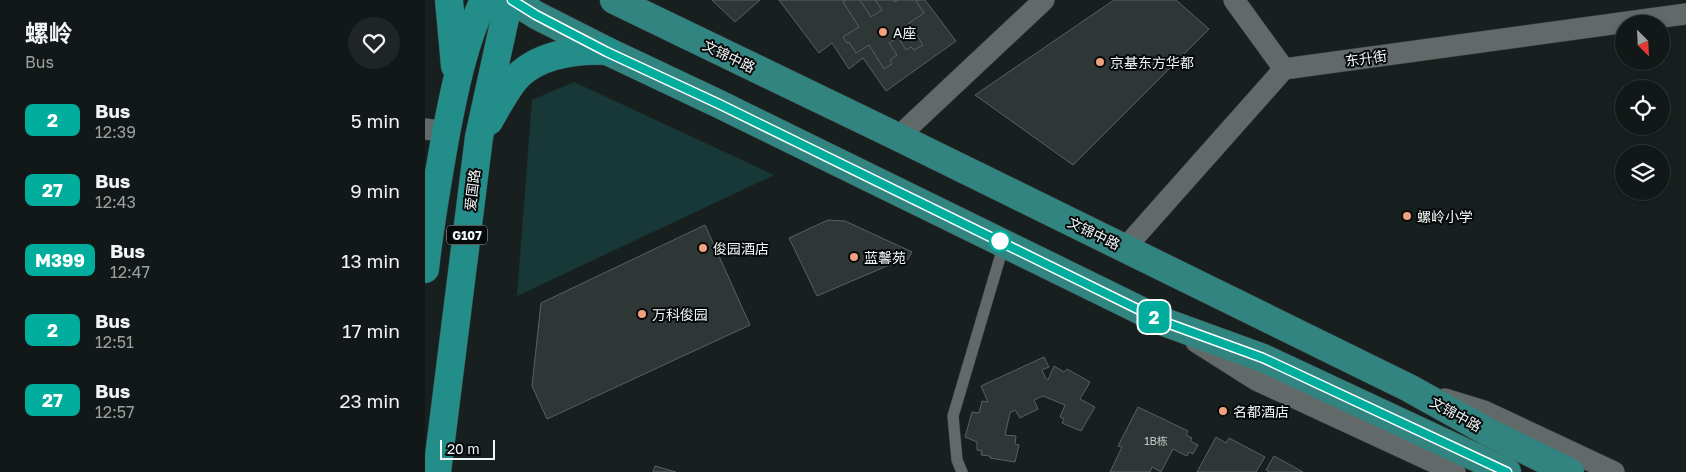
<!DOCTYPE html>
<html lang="en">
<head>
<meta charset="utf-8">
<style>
	body { margin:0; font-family:"Golos Text","Noto Sans SC",sans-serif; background:#1f2524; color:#f1f3f6; height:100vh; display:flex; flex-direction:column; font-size:19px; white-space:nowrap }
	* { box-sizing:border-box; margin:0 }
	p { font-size:16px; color:#9ca0a1 }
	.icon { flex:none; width:28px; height:28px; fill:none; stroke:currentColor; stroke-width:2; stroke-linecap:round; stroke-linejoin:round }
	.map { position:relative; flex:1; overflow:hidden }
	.side { display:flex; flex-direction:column; background:#121817; width:425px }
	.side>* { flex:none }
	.badge { padding:0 10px; border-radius:8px; font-size:18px; line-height:32px }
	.needle { width:32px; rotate:156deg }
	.fabs { position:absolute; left:1190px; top:15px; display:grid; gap:10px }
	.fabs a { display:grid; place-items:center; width:55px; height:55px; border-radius:50%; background:#121817; box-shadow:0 2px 8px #0003,0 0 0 1px #313736; font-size:25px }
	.scale { position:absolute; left:15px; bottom:12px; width:55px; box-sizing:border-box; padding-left:5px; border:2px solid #f0f5f5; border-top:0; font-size:14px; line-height:18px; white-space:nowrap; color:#f0f5f5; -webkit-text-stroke:4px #060909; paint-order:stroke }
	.map>.badge { position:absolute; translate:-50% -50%; box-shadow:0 0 0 2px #fff }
	.round { display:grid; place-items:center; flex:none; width:52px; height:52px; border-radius:26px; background:#1f2524 }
	.summary { display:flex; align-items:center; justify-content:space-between; height:85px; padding:0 25px }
	h1 { font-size:24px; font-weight:700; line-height:38px }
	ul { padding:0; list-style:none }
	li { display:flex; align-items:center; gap:15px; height:70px; padding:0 25px }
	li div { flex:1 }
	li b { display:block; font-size:19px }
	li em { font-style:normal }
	li .badge { min-width:55px; font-weight:700; text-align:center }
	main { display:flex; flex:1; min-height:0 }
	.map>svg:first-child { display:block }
</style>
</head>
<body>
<main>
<section class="side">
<div class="summary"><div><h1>螺岭</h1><p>Bus</p></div><a class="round"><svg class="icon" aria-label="heart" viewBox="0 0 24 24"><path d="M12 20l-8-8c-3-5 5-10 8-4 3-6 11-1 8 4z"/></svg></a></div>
<ul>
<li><span class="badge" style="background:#01ad9c;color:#fff">2</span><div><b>Bus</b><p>12:39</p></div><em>5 min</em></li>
<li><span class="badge" style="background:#01ad9c;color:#fff">27</span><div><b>Bus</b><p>12:43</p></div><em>9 min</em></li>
<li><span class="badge" style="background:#01ad9c;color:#fff">M399</span><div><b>Bus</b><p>12:47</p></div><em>13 min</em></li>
<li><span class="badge" style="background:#01ad9c;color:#fff">2</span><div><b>Bus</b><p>12:51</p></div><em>17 min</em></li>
<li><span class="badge" style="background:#01ad9c;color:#fff">27</span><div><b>Bus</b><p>12:57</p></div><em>23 min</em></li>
</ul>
</section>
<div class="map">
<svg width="1261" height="472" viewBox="0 0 1261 472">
	<rect width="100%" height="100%" fill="#18201f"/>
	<path fill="#173836" d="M149 82 349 175 92 296 107 100Z"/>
	<g fill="#2f3736" stroke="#586060">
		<path d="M287 0H335L310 22Z"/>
		<path d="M354 0H500L531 41 461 91 438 58 424 69 407 43 394 53Z"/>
		<path d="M421 0H435L446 17 457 10 450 0H469L470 2 473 0H493L491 1 499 13 484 23 498 45 489 50 486 47 481 50 473 37 464 43 472 55 465 60 467 64 459 69 444 45 431 53 424 42 422 43 418 37 434 27 418 2Z"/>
		<path d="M689 0H751L784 29 648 165 550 95Z"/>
		<path d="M403 220 420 221 487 252 481 262 462 266 392 296 364 238Z"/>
		<path d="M280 225 325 325 122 419 107 386 116 303Z"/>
		<path d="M619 357 624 367 617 370 621 379 623 380 629 366 639 372 642 369 665 382 655 399 670 407 656 431 637 423 639 419 635 417 640 405 618 396 609 400 613 409 595 418 590 410 585 413 580 435 591 436 590 444 594 445 590 462 565 458V456L556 455 557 451 552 450V442L540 437 547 412 554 413 557 401 563 402 556 386Z"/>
		<path d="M713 407 763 431 761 435 767 438 765 441 773 445 768 454 764 452 762 456 748 449 736 472 727 467 725 472H685L697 447 693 446Z"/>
		<path d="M791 437 801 443 804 438 840 457 831 472H772Z"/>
		<path d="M849 456 878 472H844L841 470Z"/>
		<path d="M230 466 251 472H228Z"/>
	</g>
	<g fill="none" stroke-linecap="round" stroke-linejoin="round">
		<defs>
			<path id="service" d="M537 472 532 460 528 416 579 244"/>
			<g id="minor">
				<path d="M809 0 859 69"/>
				<path d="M0 129 21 132"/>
				<path d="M473 137 619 0"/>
				<path d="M700 248 859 69 1261 14"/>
				<path d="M771 342 831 380 1030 472"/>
				<path d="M1020 399 1059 411 1189 472"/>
			</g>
			<g id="primary">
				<path d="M87 0 111 15 182 51 294 104 739 322 838 358 1082 472"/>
				<path d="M189 0 473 137 984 388 1063 432 1145 472"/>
			</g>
			<g id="trunk">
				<path d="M24 0 30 66"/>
				<path d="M64 121C73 106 82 87 94 75 118 53 152 50 182 51"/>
				<path d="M0 269C5 223 13 178 21 133 30 87 39 42 59 0"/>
				<path d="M12 472 54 137 84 0"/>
			</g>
		</defs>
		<use href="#service" stroke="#383e3d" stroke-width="12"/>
		<use href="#minor" stroke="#383e3d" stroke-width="22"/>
		<use href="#primary" stroke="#383e3d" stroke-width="29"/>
		<use href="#trunk" stroke="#383e3d" stroke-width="29"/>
		<use href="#service" stroke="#616a69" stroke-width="11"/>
		<use href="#minor" stroke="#616a69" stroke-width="21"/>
		<use href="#primary" stroke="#328481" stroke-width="28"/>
		<use href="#trunk" stroke="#228d89" stroke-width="28"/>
	</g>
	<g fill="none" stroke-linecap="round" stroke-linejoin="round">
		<defs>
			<path id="line" d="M87 0 111 15 182 52 294 104 739 322 838 358 1082 472"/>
		</defs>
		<use href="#line" stroke="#fff" stroke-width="11"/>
		<use href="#line" stroke="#01ad9c" stroke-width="8"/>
	</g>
	<g fill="#f3a081" stroke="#060909" stroke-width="2">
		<circle cx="458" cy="32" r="5"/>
		<circle cx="675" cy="62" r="5"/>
		<circle cx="982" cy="216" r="5"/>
		<circle cx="278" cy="248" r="5"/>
		<circle cx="429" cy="257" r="5"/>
		<circle cx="217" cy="314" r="5"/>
		<circle cx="798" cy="411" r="5"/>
	</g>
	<circle fill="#fff" stroke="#01ad9c" stroke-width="2.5" cx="575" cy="241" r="10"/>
	<g text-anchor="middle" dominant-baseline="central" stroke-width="4" stroke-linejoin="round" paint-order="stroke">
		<g font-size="11" fill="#c0c6c5">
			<text x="731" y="440">1B栋</text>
		</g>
		<rect fill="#060909" stroke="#aaaeae" stroke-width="1" x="22" y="225.5" width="40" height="19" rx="4"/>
		<g font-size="12" font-weight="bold" fill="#f0f5f5">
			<text x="42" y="235">G107</text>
		</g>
		<g font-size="14" fill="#f0f5f5" stroke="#060909" text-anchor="start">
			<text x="468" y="32">A座</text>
			<text x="685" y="62">京基东方华都</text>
			<text x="992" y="216">螺岭小学</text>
			<text x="288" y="248">俊园酒店</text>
			<text x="439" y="257">蓝馨苑</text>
			<text x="227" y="314">万科俊园</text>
			<text x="808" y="411">名都酒店</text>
		</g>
		<g font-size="14" fill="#f0f5f5" stroke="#060909">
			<text transform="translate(304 56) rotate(26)">文锦中路</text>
			<text transform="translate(941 58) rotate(-8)">东升街</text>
			<text transform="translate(47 190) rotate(-83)">爱国路</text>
			<text transform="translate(669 233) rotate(26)">文锦中路</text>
			<text transform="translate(1031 414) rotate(29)">文锦中路</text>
		</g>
	</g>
</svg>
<div class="fabs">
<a><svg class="needle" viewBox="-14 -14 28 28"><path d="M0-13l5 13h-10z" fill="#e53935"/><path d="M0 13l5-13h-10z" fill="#9ca0a1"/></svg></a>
<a><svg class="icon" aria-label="locate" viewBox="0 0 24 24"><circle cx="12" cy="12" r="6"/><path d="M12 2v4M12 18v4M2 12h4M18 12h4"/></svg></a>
<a><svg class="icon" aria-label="layers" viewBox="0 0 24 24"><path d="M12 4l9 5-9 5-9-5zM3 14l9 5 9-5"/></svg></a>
</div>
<div class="scale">20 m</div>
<b class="badge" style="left:729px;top:317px;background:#01ad9c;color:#fff">2</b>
</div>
</main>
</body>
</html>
